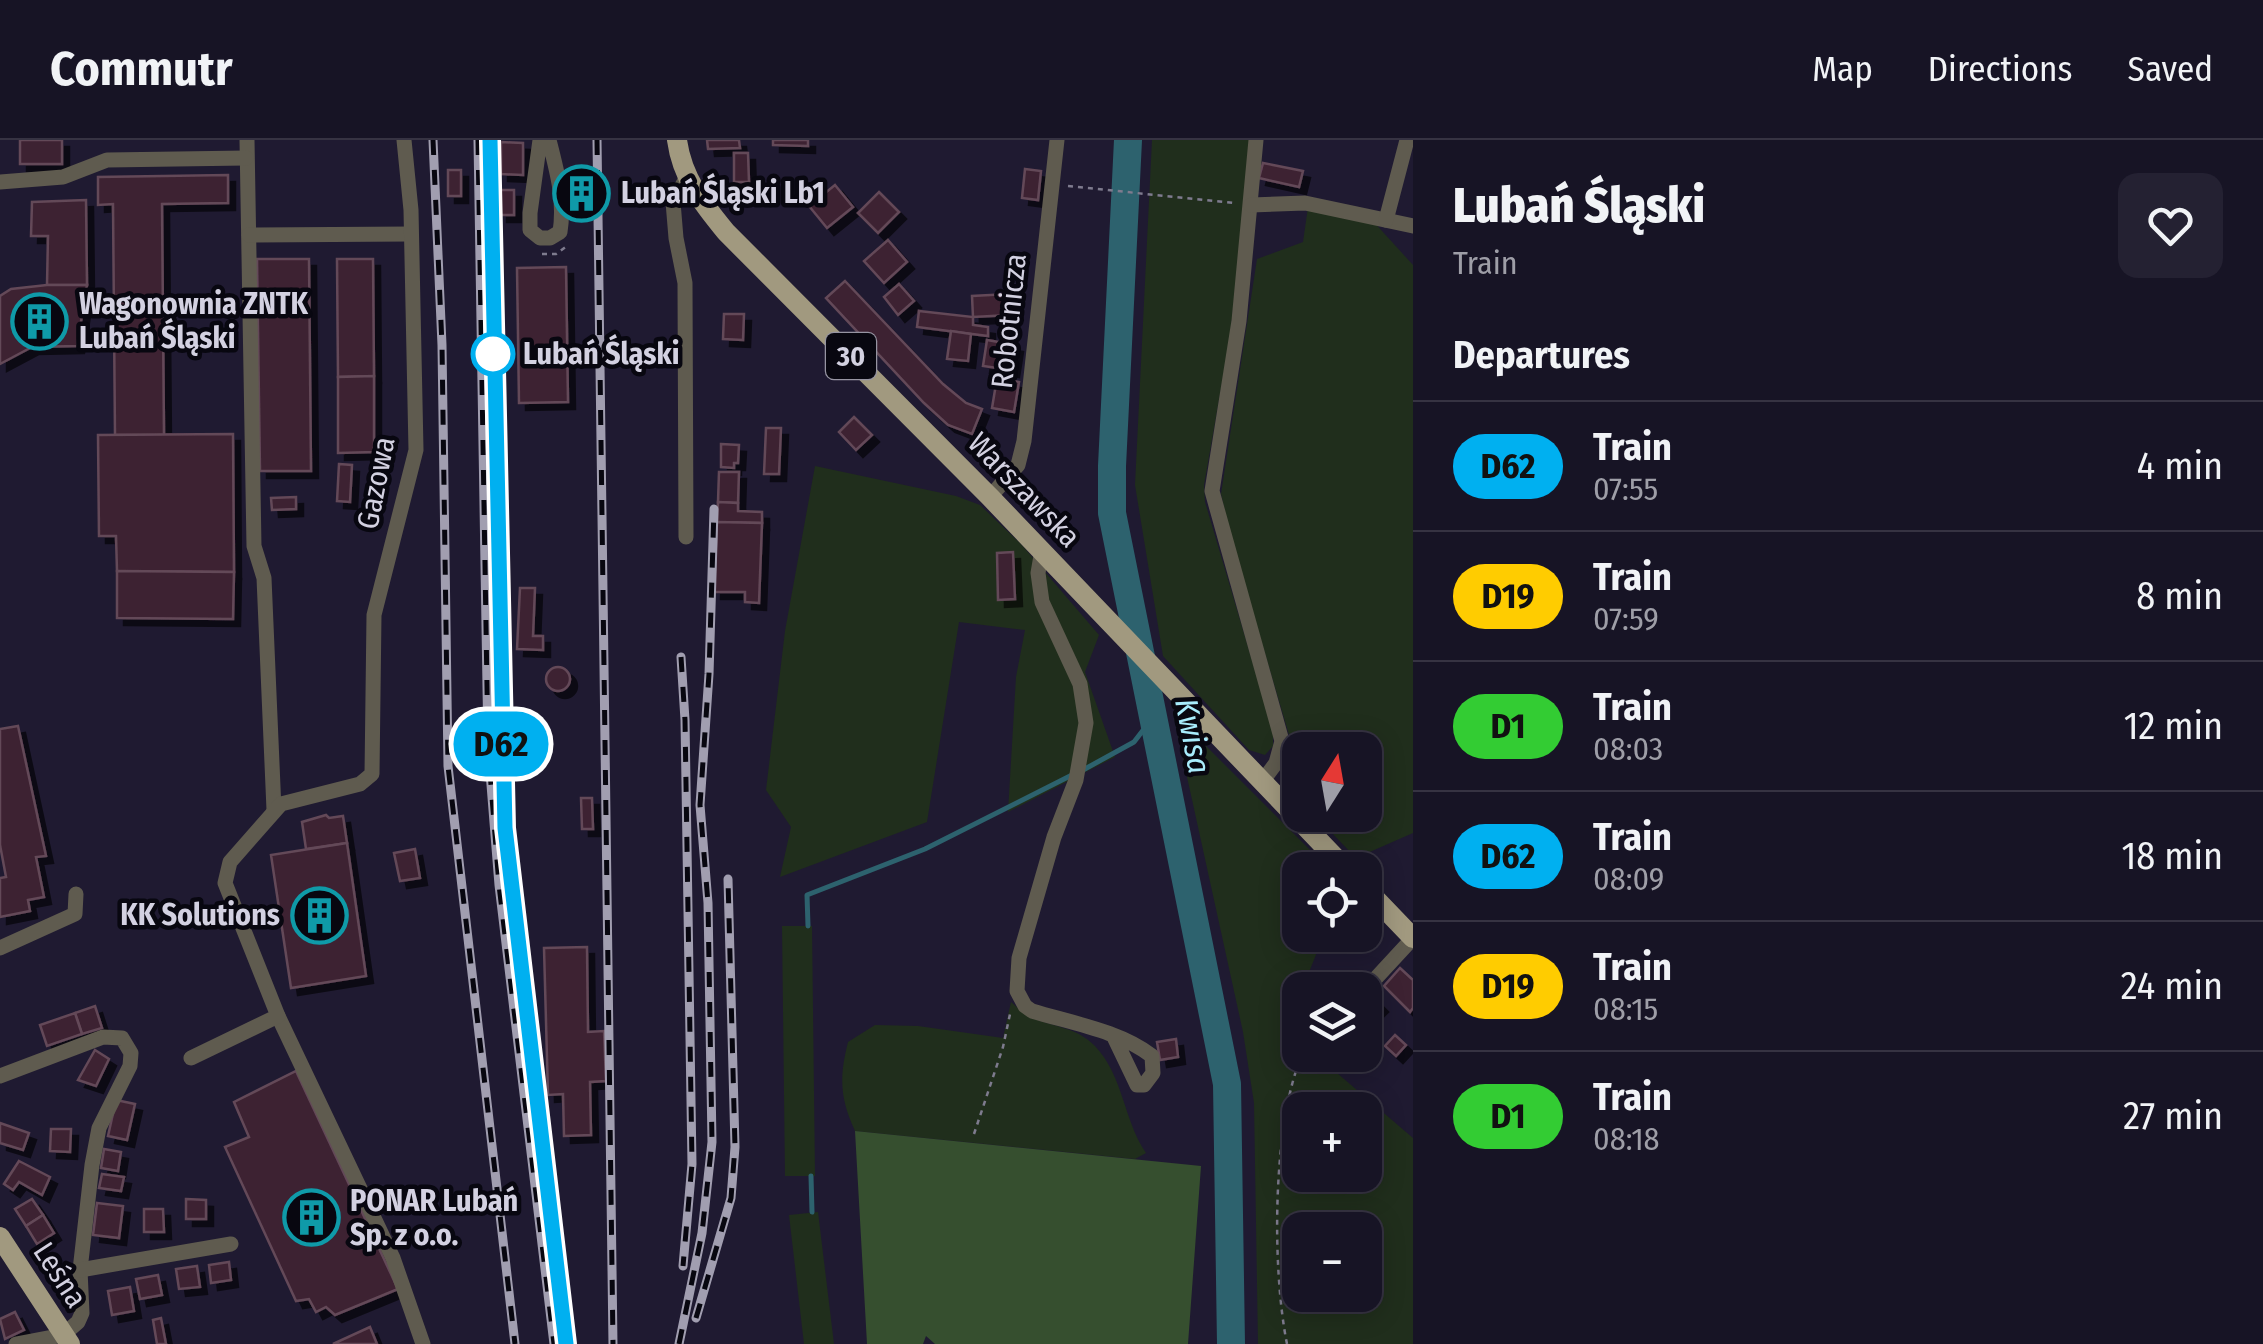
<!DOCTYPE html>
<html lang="en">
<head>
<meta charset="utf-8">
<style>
	body { margin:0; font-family:"Fira Sans Condensed",sans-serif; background:#242132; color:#f1f3f6; height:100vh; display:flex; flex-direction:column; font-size:38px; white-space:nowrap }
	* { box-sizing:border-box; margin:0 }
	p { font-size:32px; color:#9e9ea7 }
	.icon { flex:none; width:55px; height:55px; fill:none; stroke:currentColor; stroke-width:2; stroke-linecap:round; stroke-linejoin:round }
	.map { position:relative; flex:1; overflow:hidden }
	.panel { display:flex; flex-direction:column; background:#171425; width:850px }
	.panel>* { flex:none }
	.badge { padding:0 20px; border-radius:32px; font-size:35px; line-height:65px }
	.needle { width:65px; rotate:11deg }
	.controls { position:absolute; left:1282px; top:592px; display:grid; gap:20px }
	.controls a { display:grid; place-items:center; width:100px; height:100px; border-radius:20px; background:#171425; box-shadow:0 5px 25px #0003,0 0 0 2px #363342; font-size:50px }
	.map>.badge { position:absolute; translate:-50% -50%; box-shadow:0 0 0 5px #fff }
	h2 { padding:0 40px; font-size:38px; line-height:90px }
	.round { display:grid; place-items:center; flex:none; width:105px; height:105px; border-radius:20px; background:#242132 }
	.summary { display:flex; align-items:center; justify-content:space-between; height:170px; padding:0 40px }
	h1 { font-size:48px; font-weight:800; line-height:75px }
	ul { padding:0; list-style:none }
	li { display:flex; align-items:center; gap:30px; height:130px; padding:0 40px; border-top:2px solid #363342 }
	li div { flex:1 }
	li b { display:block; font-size:38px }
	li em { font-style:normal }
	li .badge { min-width:110px; font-weight:700; text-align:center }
	header { display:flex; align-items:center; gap:60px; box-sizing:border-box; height:140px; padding:0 50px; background:#171425; border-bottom:2px solid #363342 }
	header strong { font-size:48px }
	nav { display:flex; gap:55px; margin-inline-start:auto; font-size:35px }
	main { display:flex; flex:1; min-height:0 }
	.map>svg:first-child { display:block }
</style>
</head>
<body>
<header>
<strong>Commutr</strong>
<nav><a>Map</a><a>Directions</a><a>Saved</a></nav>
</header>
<main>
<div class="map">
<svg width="1413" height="1204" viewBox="0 0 1413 1204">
	<defs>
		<filter id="shadow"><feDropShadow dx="7" dy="7" stdDeviation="0" flood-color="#0009"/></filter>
	</defs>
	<rect width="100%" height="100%" fill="#1f1a31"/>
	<g fill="#202e1c" fill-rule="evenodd">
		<path d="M1152 0H1251L1230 197 1204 345 1205 362 1273 591V606L1265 615 1249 610 1163 516 1135 345Z"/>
		<path d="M1308 67 1372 80 1413 125V693L1356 718 1329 690 1320 675H1365V610H1300V632L1232 402 1221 354 1257 119 1303 102Z"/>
		<path d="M815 326 956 356 980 365 1021 404 1099 495 1085 532 1115 617 1008 672 1016 537 1025 490 959 482 927 682 780 737 791 687 766 650 785 491ZM997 413H1013L1014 459H998Z"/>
		<path d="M1173 573 1330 730H1300V795H1324L1286 889 1300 901V915H1316L1413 998V1204H1258L1254 963 1243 892ZM1300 970H1365V1035H1300ZM1300 1090H1365V1155H1300Z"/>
		<path d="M782 786H812L815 1036H785Z"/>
		<path d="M1011 862C1017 867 1023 874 1030 877 1052 887 1077 887 1095 906 1124 937 1123 979 1146 1013L1135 1019 855 991C840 958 839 938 848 902L875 885 918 886 1003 898Z"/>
		<path d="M818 1072 834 1204H804L789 1075Z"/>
	</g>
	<path fill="#364f2f" d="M855 991 1201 1026 1188 1204H935L926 1196 923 1204H867Z"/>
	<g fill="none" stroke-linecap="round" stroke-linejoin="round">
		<g stroke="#2d626e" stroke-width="5">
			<path d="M1083 630 1134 602 1154 576"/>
			<path d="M808 786 807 755 925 709 1072 635"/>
			<path d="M811 1036 812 1072"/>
		</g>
		<path stroke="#2d626e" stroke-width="28" d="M1128 0 1112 326V373L1227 944 1231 1204"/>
	</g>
	<g fill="#3d2332" stroke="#644858" stroke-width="2.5" filter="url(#shadow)">
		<rect x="20" y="0" width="42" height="24"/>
		<path d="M707 0H739L740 8 708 9Z"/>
		<path d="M773 0H808V6L773 5Z"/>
		<path d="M501 2 523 3V35L501 34Z"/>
		<path d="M734 13H748L749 42H734Z"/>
		<path d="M1263 23 1303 31 1299 47 1259 38Z"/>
		<path d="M1025 29 1041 31 1038 60 1022 58Z"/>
		<rect x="448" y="30" width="13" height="26"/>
		<path d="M228 35V63L162 64 164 295H115L113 64 98 65V37Z"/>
		<path d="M576 39H587L588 67H577Z"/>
		<path d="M835 45 853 67 827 88 809 66Z"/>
		<rect x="500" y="50" width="14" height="25"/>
		<path d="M879 52 899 72 878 93 858 73Z"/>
		<path d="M86 60 87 145H47L48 96H31L32 62Z"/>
		<path d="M888 100 907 122 884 143 864 121Z"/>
		<path d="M257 119H309L311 331H260Z"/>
		<path d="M337 119H373L374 236 338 237Z"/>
		<path d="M566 127 568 262 519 263 517 128Z"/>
		<path d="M845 141 943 244 966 263 982 269 972 294 948 285 924 263 826 158Z"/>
		<path d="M899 144 914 161 898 175 884 157Z"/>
		<path d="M47 145H87L77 206 32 207 0 224V156L11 149Z"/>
		<path d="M1009 154 1010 175 973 177 972 156Z"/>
		<path d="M919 171 973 177V185L988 187V196L917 187Z"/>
		<path d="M724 174H744L743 200 723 199Z"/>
		<path d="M951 191 971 194 968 221 947 219Z"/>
		<path d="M987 200 1016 205 1012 230 983 226Z"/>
		<path d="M374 236V312L338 313V237Z"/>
		<path d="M997 238 1019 242 1014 272 992 268Z"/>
		<path d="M854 277 872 295 856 310 839 292Z"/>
		<path d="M766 288H781L779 334H764Z"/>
		<path d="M233 294 234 432 117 431 116 396H99L98 295Z"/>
		<path d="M721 304 739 305 738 323H734V328L721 327Z"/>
		<path d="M339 324 352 325 350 362 337 361Z"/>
		<path d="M719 332H739L738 363 718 362Z"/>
		<path d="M296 357V369L272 370 271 358Z"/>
		<path d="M718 362 738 363V371L762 372V383L717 382Z"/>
		<path d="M717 382 762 383 759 463 745 462V452H714Z"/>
		<path d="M1013 412 1015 459 998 460 997 413Z"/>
		<path d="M117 431 234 432 233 479 117 478Z"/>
		<path d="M520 448H535L533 496H543V510L517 509Z"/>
		<circle cx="558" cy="539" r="12"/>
		<path d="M18 586 46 716 36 717 44 757 28 760 30 771 0 777V738L6 737 0 705V589Z"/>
		<path d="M581 658H592L593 689H582Z"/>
		<path d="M326 675 329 678 343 676 347 703 306 709 302 682Z"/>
		<path d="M347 703 366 836 291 848 271 715Z"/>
		<path d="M415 709 420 738 400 741 394 713Z"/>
		<path d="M587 807 588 892 604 891 606 941 590 942 591 995 564 996 563 954 548 955 544 808Z"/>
		<path d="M1400 828 1413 840V868L1410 872 1384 846Z"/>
		<path d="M1371 855 1381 865 1365 881V861Z"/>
		<path d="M95 866 102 888 82 894 75 873Z"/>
		<path d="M75 873 82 894 47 906 40 885Z"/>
		<path d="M1395 895 1406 905 1396 916 1385 906Z"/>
		<path d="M1176 899 1178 917 1160 920 1157 902Z"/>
		<path d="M95 910 109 919 96 946 78 940Z"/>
		<path d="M296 931 398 1149 335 1175 326 1167 316 1172 309 1159 296 1161 225 1007 249 997 234 962Z"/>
		<path d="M116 960 135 964 127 1000 108 996Z"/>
		<path d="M0 983 29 993 23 1010 0 1003Z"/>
		<path d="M51 989H71L70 1012 50 1011Z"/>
		<path d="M104 1009 121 1012 118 1031 101 1028Z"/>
		<path d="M19 1021 50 1037 42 1055 19 1042 13 1050 4 1044Z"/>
		<path d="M102 1034 124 1037 121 1051 99 1048Z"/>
		<path d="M32 1059 43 1075 26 1086 15 1069Z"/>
		<path d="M186 1059 206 1060V1079H186Z"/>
		<path d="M97 1063 123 1066 119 1098 93 1095Z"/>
		<path d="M144 1069H163L164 1092H144Z"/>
		<path d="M43 1075 54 1093 37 1104 26 1086Z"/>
		<path d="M229 1122 231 1140 211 1143 209 1125Z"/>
		<path d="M197 1126 200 1147 179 1149 176 1129Z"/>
		<path d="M158 1135 162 1155 140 1159 136 1139Z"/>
		<path d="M130 1147 134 1171 112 1175 108 1151Z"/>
		<path d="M15 1172 24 1190 5 1199 0 1179Z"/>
		<path d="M161 1178 166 1204H157L153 1180Z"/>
		<path d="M370 1187 377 1204H333Z"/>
	</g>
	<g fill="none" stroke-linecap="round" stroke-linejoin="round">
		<g stroke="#7e7b8e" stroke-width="2.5" stroke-dasharray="5 5" stroke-linecap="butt">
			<path d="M1068 46 1234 63"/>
			<path d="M542 114H556L567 106"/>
			<path d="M488 116 495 115"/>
			<path d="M596 139H602"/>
			<path d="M596 190H603"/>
			<path d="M489 191 496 192"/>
			<path d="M597 255H604"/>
			<path d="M974 994 1003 907 1010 874"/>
			<path d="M1287 1204C1272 1130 1272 984 1302 915"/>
		</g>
		<g stroke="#5f5b4f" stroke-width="15">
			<path d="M247 0 254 406 264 438 274 670"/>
			<path d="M540 0 530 73V90L540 98H550L560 92C565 60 557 31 549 0"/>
			<path d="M1256 0 1239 181 1212 351 1282 601 1276 623 1262 642"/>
			<path d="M0 42 63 37 107 20 246 18"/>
			<path d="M1251 65 1305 63 1413 86"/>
			<path d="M1386 80 1407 0"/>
			<path d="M249 95 411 94"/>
			<path d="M990 357 1018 325 1024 301 1057 0"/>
			<path d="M686 397 685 143 676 98 673 62 687 37"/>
			<path d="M1042 410 1038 433 1042 462 1080 544 1086 583 1076 640 1054 697 1019 818 1017 851 1025 866 1032 871C1071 883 1120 891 1152 916L1153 933 1144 945H1137L1114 897"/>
			<path d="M0 808 75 774 76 754"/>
			<path d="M1365 850 1413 798"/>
			<path d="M278 876 393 1118 423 1204"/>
			<path d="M191 918 278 876 225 743 230 722 281 664 360 644 372 634 374 475 416 310 411 70 404 0"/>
			<path d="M0 936 103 897 122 898 131 913 130 926 99 988 92 1025 80 1130 82 1173 78 1182 63 1195 16 1204"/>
			<path d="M80 1130 231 1104"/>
		</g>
		<g stroke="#a1997f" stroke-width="20">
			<path d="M677 0C682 38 703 64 726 92L990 357 1347 730"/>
			<path d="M1365 748 1413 798"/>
			<path d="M0 1097 70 1204"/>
		</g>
		<defs>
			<g id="rail">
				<path d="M433 0 442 205 448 626 515 1204"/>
				<path d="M478 0 488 607 499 745 554 1204"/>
				<path d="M597 0 613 1204"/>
				<path d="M681 517 685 580 692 1024 683 1126"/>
				<path d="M696 1178 731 1058 735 1007 728 739"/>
				<path d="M679 1204 702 1093 712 1002 708 763 700 665 709 534 714 369"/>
			</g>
		</defs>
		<use href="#rail" stroke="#a19eb0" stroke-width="9"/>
		<use href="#rail" stroke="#080710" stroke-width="5" stroke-dasharray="15" stroke-linecap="butt"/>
	</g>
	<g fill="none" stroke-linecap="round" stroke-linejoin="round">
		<defs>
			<path id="line" d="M490 0 505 688 566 1204"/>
		</defs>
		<use href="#line" stroke="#fff" stroke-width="22"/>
		<use href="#line" stroke="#00b0f0" stroke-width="15"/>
	</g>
	<defs>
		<symbol id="building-ring" viewBox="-11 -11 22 22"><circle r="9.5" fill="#080710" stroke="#0f9aa8" stroke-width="1.5"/><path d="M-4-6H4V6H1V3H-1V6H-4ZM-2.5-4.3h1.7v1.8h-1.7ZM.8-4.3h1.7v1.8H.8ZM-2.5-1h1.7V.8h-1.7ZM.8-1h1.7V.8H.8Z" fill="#0f9aa8"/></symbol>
	</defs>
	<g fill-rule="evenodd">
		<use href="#building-ring" x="550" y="22" width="63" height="63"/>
		<use href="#building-ring" x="8" y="150" width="63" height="63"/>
		<use href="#building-ring" x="288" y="744" width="63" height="63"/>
		<use href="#building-ring" x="280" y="1046" width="63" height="63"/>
	</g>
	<circle fill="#fff" stroke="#00b0f0" stroke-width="5" cx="493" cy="214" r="20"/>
	<g text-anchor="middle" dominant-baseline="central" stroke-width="9" stroke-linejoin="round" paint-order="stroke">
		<rect fill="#080710" stroke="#9694a2" stroke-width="2.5" x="826" y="193" width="50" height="46" rx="8"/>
		<g font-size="28" font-weight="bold" fill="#d3d1e1">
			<text x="851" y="216">30</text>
		</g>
		<g font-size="30" font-weight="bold" fill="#d3d1e1" stroke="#080710" text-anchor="start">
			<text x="621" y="53">Lubań Śląski Lb1</text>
			<text x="79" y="164">Wagonownia ZNTK<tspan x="79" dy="34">Lubań Śląski</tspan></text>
			<text x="280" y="775" text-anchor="end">KK Solutions</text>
			<text x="350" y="1061">PONAR Lubań<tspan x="350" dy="34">Sp. z o.o.</tspan></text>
		</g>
		<g font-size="30" fill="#d3d1e1" stroke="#080710">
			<text transform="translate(1009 181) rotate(-84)">Robotnicza</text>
			<text transform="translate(376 343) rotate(-79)">Gazowa</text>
			<text transform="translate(1024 350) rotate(46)">Warszawska</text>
			<text transform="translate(60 1135) rotate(57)">Leśna</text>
		</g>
		<g font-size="30" font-weight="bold" fill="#d3d1e1" stroke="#080710" text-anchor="start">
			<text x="523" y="214">Lubań Śląski</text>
		</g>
		<g font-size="32" font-style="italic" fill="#a8ecfc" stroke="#080710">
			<text transform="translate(1193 596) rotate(79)">Kwisa</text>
		</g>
	</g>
</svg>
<div class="controls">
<a><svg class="needle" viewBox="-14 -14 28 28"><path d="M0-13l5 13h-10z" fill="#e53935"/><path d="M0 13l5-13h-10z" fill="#9e9ea7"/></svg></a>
<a><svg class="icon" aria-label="locate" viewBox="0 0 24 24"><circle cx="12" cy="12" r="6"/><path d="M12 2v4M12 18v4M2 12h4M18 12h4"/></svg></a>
<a><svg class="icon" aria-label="layers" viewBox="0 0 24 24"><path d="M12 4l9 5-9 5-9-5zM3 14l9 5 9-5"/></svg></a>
<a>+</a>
<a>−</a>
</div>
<b class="badge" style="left:501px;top:604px;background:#00b0f0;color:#111">D62</b>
</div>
<section class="panel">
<div class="summary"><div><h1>Lubań Śląski</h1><p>Train</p></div><a class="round"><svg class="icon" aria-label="heart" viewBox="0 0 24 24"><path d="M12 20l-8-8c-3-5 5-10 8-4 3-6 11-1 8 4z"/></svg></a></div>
<h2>Departures</h2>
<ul>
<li><span class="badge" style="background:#00b0f0;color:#111">D62</span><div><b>Train</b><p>07:55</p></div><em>4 min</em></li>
<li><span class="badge" style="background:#fc0;color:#111">D19</span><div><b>Train</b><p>07:59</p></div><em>8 min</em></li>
<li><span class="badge" style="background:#3c3;color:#111">D1</span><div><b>Train</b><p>08:03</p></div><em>12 min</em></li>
<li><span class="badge" style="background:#00b0f0;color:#111">D62</span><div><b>Train</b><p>08:09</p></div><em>18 min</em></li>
<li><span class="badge" style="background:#fc0;color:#111">D19</span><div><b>Train</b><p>08:15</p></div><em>24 min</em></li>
<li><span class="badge" style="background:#3c3;color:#111">D1</span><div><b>Train</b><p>08:18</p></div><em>27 min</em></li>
</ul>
</section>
</main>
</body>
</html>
